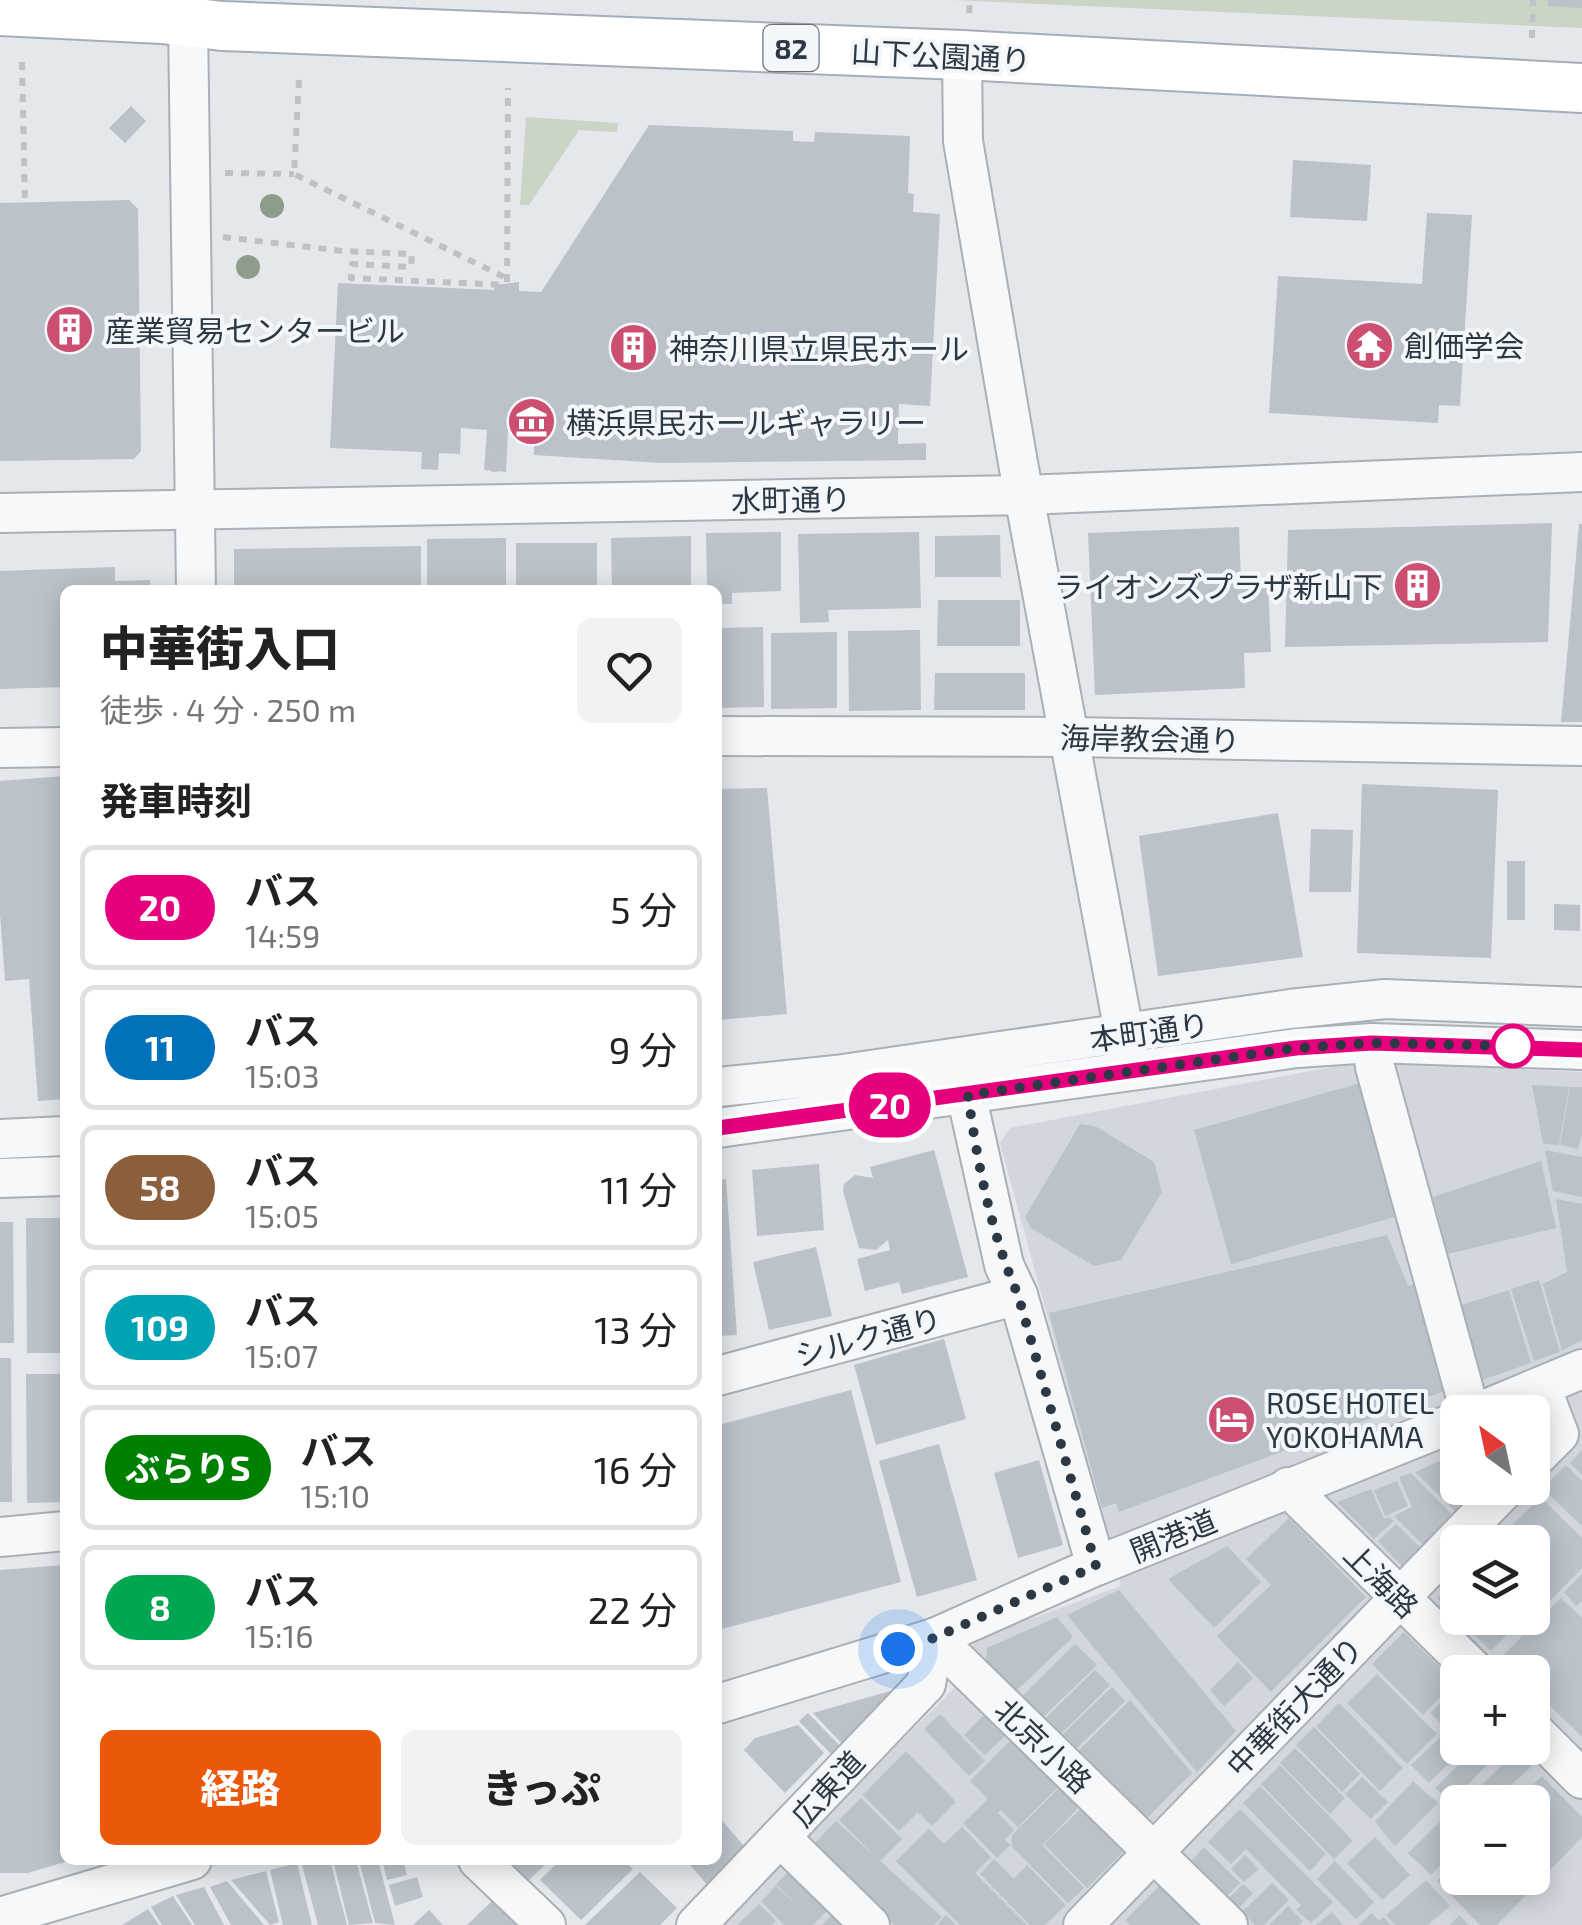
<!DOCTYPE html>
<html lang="ja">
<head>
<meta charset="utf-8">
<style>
	body { margin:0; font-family:"Exo 2","Noto Sans JP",sans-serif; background:#f2f2f2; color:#222; height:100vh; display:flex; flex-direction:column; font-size:38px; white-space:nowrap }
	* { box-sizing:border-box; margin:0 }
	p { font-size:32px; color:#767676 }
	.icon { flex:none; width:55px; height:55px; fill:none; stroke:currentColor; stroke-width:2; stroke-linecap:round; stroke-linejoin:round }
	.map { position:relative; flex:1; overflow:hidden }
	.panel { position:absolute; left:60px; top:585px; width:662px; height:1280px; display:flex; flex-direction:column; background:#fff; border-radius:15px; box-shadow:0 5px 25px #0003 }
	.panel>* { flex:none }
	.badge { padding:0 20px; border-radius:32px; font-size:35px; line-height:65px }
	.needle { width:65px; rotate:327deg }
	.tools { position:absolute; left:1440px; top:1395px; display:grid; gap:20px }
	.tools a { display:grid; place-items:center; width:110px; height:110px; border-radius:15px; background:#fff; box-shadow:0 5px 25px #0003; font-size:50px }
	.you { position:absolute; width:50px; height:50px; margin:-25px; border:8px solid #fff; border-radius:50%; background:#1a73e8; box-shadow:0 0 0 15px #1a73e833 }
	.map>.badge { position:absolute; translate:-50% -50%; box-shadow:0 0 0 5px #fff }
	h2 { padding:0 40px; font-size:38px; line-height:90px }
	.round { display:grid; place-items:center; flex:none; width:105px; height:105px; border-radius:15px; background:#f2f2f2 }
	.head { display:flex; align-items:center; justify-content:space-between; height:170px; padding:0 40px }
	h1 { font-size:48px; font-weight:800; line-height:75px }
	.cta { display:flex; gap:20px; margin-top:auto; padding:20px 40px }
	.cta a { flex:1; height:115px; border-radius:15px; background:#ea580c; color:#fff; font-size:40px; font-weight:800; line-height:115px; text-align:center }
	.cta a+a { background:#f2f2f2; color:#222 }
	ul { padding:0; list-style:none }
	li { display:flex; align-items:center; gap:30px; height:125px; margin:0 20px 15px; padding:0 20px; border:5px solid #e0e0e0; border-radius:15px }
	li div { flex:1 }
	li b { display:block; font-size:38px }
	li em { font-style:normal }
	li .badge { min-width:110px; font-weight:700; text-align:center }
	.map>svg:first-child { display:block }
</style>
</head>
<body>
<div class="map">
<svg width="1582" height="1925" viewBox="0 0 1582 1925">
	<rect width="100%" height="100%" fill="#e4e8ec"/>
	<path fill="#d2d7de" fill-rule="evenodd" d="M1358 1062 1582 1072V1925H719L959 1683 976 1638 1121 1586 1000 1143 1010 1128ZM1458 1412H1532V1488H1458ZM1458 1542H1532V1618H1458ZM1458 1672H1532V1748H1458ZM1458 1802H1532V1878H1458Z"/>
	<g fill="#cbd5c6">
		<path d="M948 0H1582V28L951 0Z"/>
		<path d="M526 117 618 123 617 132 579 130 529 205H520Z"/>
	</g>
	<g fill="#bbc2c9">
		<path d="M1548 0H1582V8L1548 6Z"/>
		<path d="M131 106 146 121 125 143 109 128Z"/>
		<path d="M649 125 793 131V141L814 142 815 132 910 136 908 193 914 194 913 212 940 214 930 406 899 404 898 437V444L926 443V460L662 463 534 455V432L508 431 506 472 484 470 487 430 461 428 460 454 439 453 438 470 421 469 422 452 330 448 338 283 494 290 495 285 519 282V291L541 292Z"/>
		<path d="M1293 160 1371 165 1367 221 1290 217Z"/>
		<path d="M129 200 138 209 141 451 134 459 0 461V203Z"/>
		<path d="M1427 213 1472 215 1460 406 1439 405 1438 423 1269 413 1278 276 1422 284Z"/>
		<path d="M1552 523 1548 642 1285 647 1288 530Z"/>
		<path d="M1579 524H1582V722H1561Z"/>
		<path d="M1239 527 1241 582 1268 581 1271 652 1244 653 1245 688 1095 695 1088 533Z"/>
		<path d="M781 532V591L732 593V604H718V590H707L706 533Z"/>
		<path d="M919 532 921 608 828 610 829 622 800 623 798 534Z"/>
		<path d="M1000 535 1001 577H935V536Z"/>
		<path d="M691 536V590H612L611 538Z"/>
		<path d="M506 538V590H427V539Z"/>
		<rect x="516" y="543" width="81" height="47"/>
		<path d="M421 546V590H234V549Z"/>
		<path d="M115 567V581L150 580V590H65V687L0 689V571Z"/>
		<path d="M938 600H1020V646H937Z"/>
		<path d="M763 627 764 707 718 708V628Z"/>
		<path d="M920 630 921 710 849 711 848 631Z"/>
		<path d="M837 632V708L771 709V633Z"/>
		<path d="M935 673H1025V710H934Z"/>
		<path d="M65 776V1099L38 1101 29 979 5 981 0 914V781Z"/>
		<path d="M1362 784 1498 790 1491 958 1357 953Z"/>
		<path d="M767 788 787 1014 718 1020V789Z"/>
		<path d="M1278 813 1303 957 1158 976 1139 836Z"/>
		<path d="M1311 829 1353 830 1351 892H1309Z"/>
		<rect x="1507" y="861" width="18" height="59"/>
		<path d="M1554 904 1580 905V931L1554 930Z"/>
		<path d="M1364 1082 1401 1215 1231 1264 1194 1130Z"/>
		<path d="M1532 1085 1569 1087 1559 1145 1543 1144Z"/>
		<path d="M1570 1087H1582V1134L1578 1149 1560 1145Z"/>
		<path d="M1080 1124 1095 1126 1154 1162 1162 1192 1121 1260 1094 1266 1031 1228 1025 1217Z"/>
		<path d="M934 1150 968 1277 902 1294 899 1282 865 1291 857 1259 890 1250 888 1240 876 1250 859 1248 843 1191 844 1184 855 1175 873 1178 870 1167Z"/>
		<path d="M1545 1150 1582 1157V1197L1553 1191Z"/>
		<path d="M1541 1161 1556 1228 1448 1254 1433 1197Z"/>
		<path d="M819 1164 824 1230 757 1236 752 1170Z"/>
		<path d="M726 1179 737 1335 718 1336V1180Z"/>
		<path d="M1556 1199 1582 1204V1340L1562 1351 1543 1284 1567 1272Z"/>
		<path d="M26 1218H65V1353H27Z"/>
		<path d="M0 1222H13L14 1343H0Z"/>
		<path d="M1387 1235 1408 1286 1422 1282 1435 1324 1425 1328 1450 1389 1119 1512 1116 1503 1102 1508 1049 1313Z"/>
		<path d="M816 1247 832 1316 769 1330 753 1262Z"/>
		<path d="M1539 1280 1560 1352 1534 1361 1511 1289Z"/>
		<path d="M1509 1290 1531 1363 1482 1380 1458 1306Z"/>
		<path d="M944 1339 966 1419 876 1445 854 1365Z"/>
		<path d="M0 1358H11L12 1502H0Z"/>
		<path d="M26 1374H65V1502L27 1503Z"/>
		<path d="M851 1390 901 1582 718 1630V1425Z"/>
		<path d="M939 1444 977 1580 917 1597 879 1461Z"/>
		<path d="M1582 1450V1475L1570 1463Z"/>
		<path d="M1458 1453V1488H1485L1458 1514 1415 1472Z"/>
		<path d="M1039 1460 1063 1545 1018 1558 994 1473Z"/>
		<path d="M1566 1465 1582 1481V1526L1543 1489Z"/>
		<path d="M1411 1473 1453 1515 1424 1546 1394 1516 1412 1507 1399 1477Z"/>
		<path d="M1397 1481 1408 1506 1385 1516 1374 1490Z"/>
		<path d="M1371 1489 1384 1519 1389 1517 1394 1521 1374 1539 1337 1502Z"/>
		<path d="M1540 1497 1582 1538V1568L1551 1600 1532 1583V1542H1496Z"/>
		<path d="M1289 1518 1366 1597 1271 1692 1217 1636 1271 1585 1246 1559Z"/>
		<path d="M1396 1524 1421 1548 1403 1567 1378 1541Z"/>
		<path d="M1227 1546 1261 1582 1214 1628 1168 1579Z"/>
		<path d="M65 1565V1862L28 1873H0V1570Z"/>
		<path d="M1582 1574V1601L1576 1606 1564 1592Z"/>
		<path d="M1458 1578V1618H1524L1491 1651 1437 1598Z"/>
		<path d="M1119 1590 1236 1731 1197 1772 1067 1615Z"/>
		<path d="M1561 1598 1582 1618V1737L1532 1688V1672H1517L1501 1657Z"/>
		<path d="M1057 1617 1073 1637 1015 1692 986 1662 987 1648Z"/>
		<path d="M1404 1632 1455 1682 1423 1715 1372 1664Z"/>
		<path d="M1075 1644 1097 1665 1041 1719 1019 1699Z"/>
		<path d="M1238 1662 1253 1678 1224 1706 1210 1690Z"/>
		<path d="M1095 1670 1110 1685 1058 1737 1043 1721Z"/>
		<path d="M1377 1674 1437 1734 1407 1764 1347 1703Z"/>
		<path d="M1458 1686V1716L1445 1728 1430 1713Z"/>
		<path d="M1112 1687 1125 1701 1073 1752 1059 1738Z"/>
		<path d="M890 1691 895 1696 844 1746 813 1713Z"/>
		<path d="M1130 1700 1192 1773 1144 1821 1075 1754Z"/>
		<path d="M1339 1703 1403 1768 1380 1791 1316 1726Z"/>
		<path d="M989 1710 1010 1731 985 1755 964 1735Z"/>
		<path d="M808 1713 842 1748 833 1756 799 1721Z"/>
		<path d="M940 1714 985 1761 969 1776 924 1729Z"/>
		<path d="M1458 1720V1748H1465L1429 1783 1411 1765Z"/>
		<path d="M798 1725 824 1753 785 1793 744 1750 755 1738Z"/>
		<path d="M1314 1727 1360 1774 1342 1792 1296 1745Z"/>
		<path d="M1015 1736 1062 1783 1018 1827 1001 1810 998 1813 1014 1830 1005 1839 1010 1845 997 1858 963 1823 988 1799 970 1781Z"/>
		<path d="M1295 1748 1345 1798 1330 1814 1280 1763Z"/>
		<path d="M1476 1748H1504L1451 1802 1435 1788Z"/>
		<path d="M906 1751 956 1802 932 1826 918 1812 899 1831 863 1795Z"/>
		<path d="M1517 1751 1532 1766 1492 1802H1464Z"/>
		<path d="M1280 1765 1353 1841 1334 1859 1261 1784Z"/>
		<path d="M1542 1776 1582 1817V1837L1497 1925H1480L1437 1881 1458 1860V1878H1532V1802H1515Z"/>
		<path d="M1362 1777 1388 1802 1371 1819 1345 1794Z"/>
		<path d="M1413 1781 1438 1803 1395 1846 1375 1822Z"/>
		<path d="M1064 1783 1083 1803 1042 1845 1084 1888 1068 1903 1012 1847V1835Z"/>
		<path d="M1260 1786 1326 1854 1310 1871 1243 1803Z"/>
		<path d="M861 1798 902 1839 880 1861 839 1820Z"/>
		<path d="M1088 1802 1130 1845 1087 1888 1044 1844Z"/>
		<path d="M1240 1809 1333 1902 1311 1923 1296 1910 1301 1905 1246 1849 1231 1864 1208 1842Z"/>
		<path d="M1450 1812 1458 1820V1848L1431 1875 1408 1853Z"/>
		<path d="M718 1816 745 1847 708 1886 686 1860H718Z"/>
		<path d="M836 1821 942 1917 934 1925H894L812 1846Z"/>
		<path d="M962 1827 991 1857 975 1873 1027 1925H960L896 1861 929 1829 944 1844Z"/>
		<path d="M1375 1837 1410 1875 1382 1900 1347 1863Z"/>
		<path d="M1204 1847 1240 1883 1224 1899 1188 1864Z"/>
		<path d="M1245 1855 1259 1869 1244 1882 1231 1869Z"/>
		<path d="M994 1859 1014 1879 1027 1865 1066 1905 1045 1925H1030L980 1874Z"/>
		<path d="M306 1860H330L347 1925H318L301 1861Z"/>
		<path d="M333 1860H356L373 1923 349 1925Z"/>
		<path d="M359 1860H378L395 1925 375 1923Z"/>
		<path d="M382 1860H403L407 1875 387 1880Z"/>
		<path d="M503 1860H550L526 1883Z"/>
		<path d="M560 1860H623L633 1869 581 1920 540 1880Z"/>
		<path d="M1335 1861 1374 1902 1356 1919 1317 1879Z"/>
		<path d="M297 1863 312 1925H283L270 1870Z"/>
		<path d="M795 1865 834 1904 813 1925H784L761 1901 776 1886 799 1907 776 1884Z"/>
		<path d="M266 1871 279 1922 270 1925 231 1880Z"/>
		<path d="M640 1872 677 1908 660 1925H585Z"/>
		<path d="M417 1877 423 1897 395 1906 389 1885Z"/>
		<path d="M1426 1880 1450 1906 1428 1925H1395L1386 1915Z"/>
		<path d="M227 1881 264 1925H231L210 1887Z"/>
		<path d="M1162 1883 1201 1920 1196 1925H1130L1125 1920Z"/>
		<path d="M1272 1883 1289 1900 1264 1925H1255L1242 1912Z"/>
		<path d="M1243 1884 1253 1893 1236 1911 1226 1901Z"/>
		<path d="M204 1887 224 1925H195L176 1895Z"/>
		<path d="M173 1896 192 1925H162L151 1907Z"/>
		<path d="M493 1900 516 1925H467Z"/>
		<path d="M759 1904 776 1921 772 1925H738Z"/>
		<path d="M841 1906 861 1925H822Z"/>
		<path d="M1288 1906 1303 1921 1299 1925H1269Z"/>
		<path d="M148 1909 159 1925H122Z"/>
		<path d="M429 1910 443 1925H413Z"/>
		<path d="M1332 1912 1343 1925H1316Z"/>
		<path d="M1372 1913 1379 1921 1383 1917 1391 1925H1358Z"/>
		<path d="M946 1915 956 1925H937Z"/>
		<path d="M1459 1915 1469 1925H1450Z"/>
	</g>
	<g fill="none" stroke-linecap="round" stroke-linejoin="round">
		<defs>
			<g id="minor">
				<path d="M188 22 196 590"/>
				<path d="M962 55 963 141 1018 463 1131 1070"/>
				<path d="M0 513 1025 495 1582 472"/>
				<path d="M718 736 1072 737 1582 746"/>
				<path d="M0 748 65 747"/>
				<path d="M1372 1043 1375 1067 1470 1412"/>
				<path d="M961 1071 1004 1265 1018 1295 1096 1566"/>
				<path d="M718 1087 836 1075 1290 1009 1385 999 1582 1007"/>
				<path d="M718 1128 1297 1048 1372 1043 1582 1050"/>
				<path d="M0 1139 65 1136"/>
				<path d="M0 1178 65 1176"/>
				<path d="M718 1376 1018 1295"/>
				<path d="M1479 1412 1582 1369"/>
				<path d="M1532 1461 1559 1434 1541 1387"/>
				<path d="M1288 1487 1476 1672"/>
				<path d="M0 1537 65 1531"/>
				<path d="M934 1638 1228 1925"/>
				<path d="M718 1704 934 1638 1096 1566 1458 1421"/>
				<path d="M1532 1729 1582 1779"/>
				<path d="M781 1838 870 1925"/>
				<path d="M478 1860 546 1925"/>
				<path d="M0 1917 192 1860"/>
				<path d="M696 1925 926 1684 934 1638"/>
				<path d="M1083 1925 1506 1488"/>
			</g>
			<path id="major" d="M0 11 162 19 222 26 962 55 1582 88"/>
		</defs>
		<use href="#minor" stroke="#a9b0b6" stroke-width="42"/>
		<use href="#major" stroke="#a4aeb7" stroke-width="52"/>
		<g stroke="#bec2c7" stroke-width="6" stroke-dasharray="8 8" stroke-linecap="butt">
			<path d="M969 13 970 0"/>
			<path d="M1532 38 1533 0"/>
			<path d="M22 62 25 202"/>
			<path d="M299 80 294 174 502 276 507 282V291"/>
			<path d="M225 173 294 174"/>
			<path d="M223 237 343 251 412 254 411 267 352 264 351 278 507 285"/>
			<path d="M507 282 508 88"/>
			<path d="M494 472 497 430"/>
		</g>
		<use href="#minor" stroke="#f7f8fa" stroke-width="38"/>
		<use href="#major" stroke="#fff" stroke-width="48"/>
	</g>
	<g fill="#8d9d8a">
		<circle cx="272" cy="206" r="12"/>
		<circle cx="248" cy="267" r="12"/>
	</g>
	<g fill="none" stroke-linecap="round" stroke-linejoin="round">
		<defs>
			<path id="line" d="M718 1128 1296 1048 1372 1043 1582 1050"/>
		</defs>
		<use href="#line" stroke="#fff" stroke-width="22"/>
		<use href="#line" stroke="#e6007e" stroke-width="15"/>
		<path stroke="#2c3844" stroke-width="10" stroke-dasharray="0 18" d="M898 1649 934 1638 1096 1566 1018 1295C991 1234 977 1161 968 1095L1296 1048 1372 1043 1513 1046"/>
	</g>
	<defs>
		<symbol id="building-disc" viewBox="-11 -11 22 22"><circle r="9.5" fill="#cc4e70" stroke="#f4f7f9"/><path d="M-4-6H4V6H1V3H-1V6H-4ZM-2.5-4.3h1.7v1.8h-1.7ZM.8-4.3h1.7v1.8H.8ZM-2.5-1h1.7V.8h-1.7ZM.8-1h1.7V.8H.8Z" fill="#fff"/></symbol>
		<symbol id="temple-disc" viewBox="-11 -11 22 22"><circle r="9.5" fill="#cc4e70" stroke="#f4f7f9"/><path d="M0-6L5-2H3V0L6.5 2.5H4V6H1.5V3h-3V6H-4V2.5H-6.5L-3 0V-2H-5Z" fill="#fff"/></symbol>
		<symbol id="museum-disc" viewBox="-11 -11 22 22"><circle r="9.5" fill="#cc4e70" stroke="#f4f7f9"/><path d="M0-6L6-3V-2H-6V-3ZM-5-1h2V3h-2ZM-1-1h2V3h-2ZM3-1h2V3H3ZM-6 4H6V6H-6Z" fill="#fff"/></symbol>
		<symbol id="hotel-disc" viewBox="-11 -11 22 22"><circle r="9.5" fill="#cc4e70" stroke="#f4f7f9"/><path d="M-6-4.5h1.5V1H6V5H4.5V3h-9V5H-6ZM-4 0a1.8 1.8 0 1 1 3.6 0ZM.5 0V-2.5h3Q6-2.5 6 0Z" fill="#fff"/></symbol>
	</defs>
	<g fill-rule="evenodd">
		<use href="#building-disc" x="42" y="302" width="55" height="55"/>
		<use href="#temple-disc" x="1342" y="318" width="55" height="55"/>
		<use href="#building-disc" x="606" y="320" width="55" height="55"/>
		<use href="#museum-disc" x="504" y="394" width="55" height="55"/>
		<use href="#building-disc" x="1390" y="558" width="55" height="55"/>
		<use href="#hotel-disc" x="1204" y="1392" width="55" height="55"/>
	</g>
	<circle fill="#fff" stroke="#e6007e" stroke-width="5" cx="1513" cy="1046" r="20"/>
	<g text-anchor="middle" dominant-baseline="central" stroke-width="8" stroke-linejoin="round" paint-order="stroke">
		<rect fill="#f4f7f9" stroke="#68717a" stroke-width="2.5" x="763.5" y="25" width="55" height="46" rx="8"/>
		<g font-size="28" font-weight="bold" fill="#2c3844">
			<text x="791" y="48">82</text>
		</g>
		<g font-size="30" fill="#2c3844" stroke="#f4f7f9">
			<text transform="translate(941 55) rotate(3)">山下公園通り</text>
			<text transform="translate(791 499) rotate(-1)">水町通り</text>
			<text transform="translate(1150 738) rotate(1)">海岸教会通り</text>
			<text transform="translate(1149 1031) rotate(-8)">本町通り</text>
			<text transform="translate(868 1336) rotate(-15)">シルク通り</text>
			<text transform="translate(1173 1535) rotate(-22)">開港道</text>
			<text transform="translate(1382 1580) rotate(45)">上海路</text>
			<text transform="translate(1294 1706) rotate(-46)">中華街大通り</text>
			<text transform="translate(1044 1745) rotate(44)">北京小路</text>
			<text transform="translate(827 1788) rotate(-47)">広東道</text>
		</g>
		<g font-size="30" fill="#2c3844" stroke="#f4f7f9" text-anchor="start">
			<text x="105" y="330">産業貿易センタービル</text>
			<text x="1404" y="345">創価学会</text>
			<text x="669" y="348">神奈川県立県民ホール</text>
			<text x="566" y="422">横浜県民ホールギャラリー</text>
			<text x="1383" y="586" text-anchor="end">ライオンズプラザ新山下</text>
			<text x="1266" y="1402">ROSE HOTEL<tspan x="1266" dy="34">YOKOHAMA</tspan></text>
		</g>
	</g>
</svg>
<div class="tools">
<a><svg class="needle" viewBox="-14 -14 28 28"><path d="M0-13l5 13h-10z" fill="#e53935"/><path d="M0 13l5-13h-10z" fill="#767676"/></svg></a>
<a><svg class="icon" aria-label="layers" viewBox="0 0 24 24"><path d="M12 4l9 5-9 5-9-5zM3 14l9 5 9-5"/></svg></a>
<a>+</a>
<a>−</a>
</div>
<div class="you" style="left:898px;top:1649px"></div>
<b class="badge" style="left:890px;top:1105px;background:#e6007e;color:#fff">20</b>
<section class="panel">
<div class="head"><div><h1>中華街入口</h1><p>徒歩 · 4 分 · 250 m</p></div><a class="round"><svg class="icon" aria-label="heart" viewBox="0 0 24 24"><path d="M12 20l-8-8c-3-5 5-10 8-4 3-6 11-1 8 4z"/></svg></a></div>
<h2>発車時刻</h2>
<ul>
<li><span class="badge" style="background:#e6007e;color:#fff">20</span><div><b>バス</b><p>14:59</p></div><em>5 分</em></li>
<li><span class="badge" style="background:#0072bc;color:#fff">11</span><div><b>バス</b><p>15:03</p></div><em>9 分</em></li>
<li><span class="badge" style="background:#8b5e3c;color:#fff">58</span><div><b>バス</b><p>15:05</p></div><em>11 分</em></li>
<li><span class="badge" style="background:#00a3b4;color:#fff">109</span><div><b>バス</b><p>15:07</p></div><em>13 分</em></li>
<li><span class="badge" style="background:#008000;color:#fff">ぶらりS</span><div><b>バス</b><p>15:10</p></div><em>16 分</em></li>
<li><span class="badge" style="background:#00a651;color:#fff">8</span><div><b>バス</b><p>15:16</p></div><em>22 分</em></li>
</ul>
<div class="cta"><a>経路</a><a>きっぷ</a></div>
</section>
</div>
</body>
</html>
